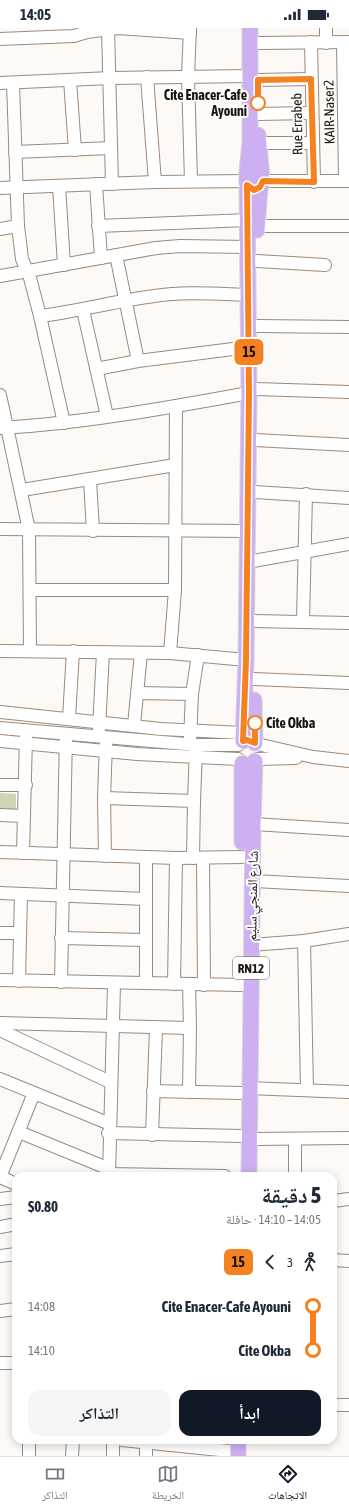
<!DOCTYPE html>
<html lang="ar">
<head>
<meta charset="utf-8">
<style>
	body { margin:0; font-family:"Asap Condensed","Noto Naskh Arabic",sans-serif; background:#f6f6f7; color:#1f2937; direction:rtl; height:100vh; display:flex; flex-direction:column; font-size:15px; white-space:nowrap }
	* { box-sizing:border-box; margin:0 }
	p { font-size:13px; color:#747a83 }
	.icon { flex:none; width:22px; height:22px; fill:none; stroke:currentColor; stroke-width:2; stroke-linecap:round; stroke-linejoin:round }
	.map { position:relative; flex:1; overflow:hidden; direction:ltr }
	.sheet { position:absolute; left:12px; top:1144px; width:325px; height:272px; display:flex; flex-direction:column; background:#fff; border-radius:12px; box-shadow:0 2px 10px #0003; direction:rtl }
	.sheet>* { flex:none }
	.badge { padding:0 8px; border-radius:6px; font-size:14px; line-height:26px }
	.map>.badge { position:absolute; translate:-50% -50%; box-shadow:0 0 0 2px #fff }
	.legs { display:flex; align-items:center; gap:6px; height:44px; padding:0 16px; font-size:13px }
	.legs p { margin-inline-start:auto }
	.overview { display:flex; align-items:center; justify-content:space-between; height:68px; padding:0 16px }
	h1 { font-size:22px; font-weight:800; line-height:30px }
	.cta { display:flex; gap:8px; margin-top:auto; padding:8px 16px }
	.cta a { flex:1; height:46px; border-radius:12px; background:#111827; color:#fff; font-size:16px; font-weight:800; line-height:46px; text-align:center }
	.cta a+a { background:#f6f6f7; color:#1f2937 }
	ul { padding:0 16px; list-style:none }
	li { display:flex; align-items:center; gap:14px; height:44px; font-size:15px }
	li i { display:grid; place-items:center; width:6px; height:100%; margin:0 5px; background:currentColor }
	li i::after { content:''; width:10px; height:10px; margin:-5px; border:3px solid; border-radius:50%; background:#fff }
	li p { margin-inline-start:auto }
	li:first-child i { background:linear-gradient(#0000 50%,currentColor 0) }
	li:last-child i { background:linear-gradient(currentColor 50%,#0000 0) }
	.status { display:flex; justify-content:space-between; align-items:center; height:28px; padding:0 20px; background:#fff; direction:ltr }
	.status svg { height:11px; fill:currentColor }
	.tabs { display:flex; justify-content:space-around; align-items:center; height:56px; border-top:1px solid #e0e1e3; background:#fff; font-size:11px; color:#747a83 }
	.tabs a { display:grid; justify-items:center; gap:2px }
	.tabs .selected { color:#111827 }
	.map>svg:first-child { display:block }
</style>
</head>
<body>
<div class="status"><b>14:05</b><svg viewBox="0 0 49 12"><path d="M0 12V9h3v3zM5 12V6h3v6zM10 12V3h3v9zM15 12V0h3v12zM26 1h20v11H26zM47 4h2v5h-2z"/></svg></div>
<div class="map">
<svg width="349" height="1428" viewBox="0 0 349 1428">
	<rect width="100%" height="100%" fill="#fdf9f6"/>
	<path fill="#ced4b4" d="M0 765 16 766V785H0Z"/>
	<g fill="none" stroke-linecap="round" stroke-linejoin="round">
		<defs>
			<g id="minor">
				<path d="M108 0 112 156"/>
				<path d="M190 0 188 49 191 153"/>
				<path d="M326 0V15"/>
				<path d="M0 11 74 8 87 4 118 0 190 5"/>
				<path d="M311 14 314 154"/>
				<path d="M259 15 349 14"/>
				<path d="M343 15 345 153"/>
				<path d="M147 49 155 154"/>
				<path d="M70 52 75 122"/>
				<path d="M258 52 311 51"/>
				<path d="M0 55 111 50 249 48"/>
				<path d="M13 55 18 198 22 231 30 250 40 288 64 395"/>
				<path d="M258 86 312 85"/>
				<path d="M258 115H312"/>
				<path d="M15 124 111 120"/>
				<path d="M263 153H349"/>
				<path d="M96 156 101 230"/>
				<path d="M59 158 64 237"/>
				<path d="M0 160 155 154 246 153"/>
				<path d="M98 198 248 192"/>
				<path d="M257 198H349"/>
				<path d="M0 201 18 198"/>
				<path d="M116 227 138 333"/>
				<path d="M257 233 325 237"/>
				<path d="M0 248 156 220 180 218 248 219"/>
				<path d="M83 282 107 388"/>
				<path d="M40 288C79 283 116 273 154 268 185 263 218 266 249 267"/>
				<path d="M257 298 349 299"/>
				<path d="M96 341 138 333 249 319"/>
				<path d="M256 361 349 364"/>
				<path d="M0 367 29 502 30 623"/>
				<path d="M1 400C84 395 167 380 249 365"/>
				<path d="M255 412 349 417"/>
				<path d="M90 452 93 503"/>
				<path d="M22 462 175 437"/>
				<path d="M255 464 349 470"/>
				<path d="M0 501 247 503"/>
				<path d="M253 533 349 516"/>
				<path d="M31 562H175"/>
				<path d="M253 593 349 595"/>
				<path d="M303 593 306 466"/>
				<path d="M0 623 170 625 246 632"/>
				<path d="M170 625 175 562 176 378"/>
				<path d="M254 651 349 655"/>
				<path d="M137 665 192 666"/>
				<path d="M0 684 161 701 243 705"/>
				<path d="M69 690 73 623"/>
				<path d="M134 697 141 625"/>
				<path d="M0 700 197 717H238"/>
				<path d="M99 701 103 624"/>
				<path d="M190 711 192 666 198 627"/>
				<path d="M0 713 137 726 238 731"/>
				<path d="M257 716 313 729 349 733"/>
				<path d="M257 731 296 730"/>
				<path d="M0 757H26"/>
				<path d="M104 770 194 773 193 830"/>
				<path d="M194 773 196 720"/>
				<path d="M0 787 24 788"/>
				<path d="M253 796 349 802"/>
				<path d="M0 824 176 830 242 829"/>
				<path d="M23 825 26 709"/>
				<path d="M105 828 104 770 106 715"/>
				<path d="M146 829V955"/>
				<path d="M203 830 204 957"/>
				<path d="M252 853 349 858"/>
				<path d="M0 865 146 871"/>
				<path d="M0 905H20"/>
				<path d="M61 910 145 912"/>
				<path d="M304 913 307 1061"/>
				<path d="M251 917 304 913 349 906"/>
				<path d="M0 952 241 957"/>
				<path d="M19 953 21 866"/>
				<path d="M61 954 66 706"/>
				<path d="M174 956 176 830"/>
				<path d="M189 956 190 1000 189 1064"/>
				<path d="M0 995 190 1000"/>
				<path d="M0 1002 110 1054"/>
				<path d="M0 1051 110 1096"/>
				<path d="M250 1060 349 1064"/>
				<path d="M153 1063 241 1065"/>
				<path d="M19 1104 107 1140"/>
				<path d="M108 1105 241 1108"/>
				<path d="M152 1107 156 1001"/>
				<path d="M250 1111 349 1110"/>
				<path d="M109 1146 225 1148"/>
				<path d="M109 1148 114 956"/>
				<path d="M295 1148V1112"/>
				<path d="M16 1156 0 1149 34 1065"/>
				<path d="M0 1171 16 1169"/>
				<path d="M333 1173 349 1171"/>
				<path d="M0 1199 16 1196"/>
				<path d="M0 1228 16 1226"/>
				<path d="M333 1232 349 1233"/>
				<path d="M0 1283 16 1281"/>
				<path d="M0 1335H16"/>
				<path d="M333 1377H349"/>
				<path d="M113 1412V1428"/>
				<path d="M122 1412 239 1424"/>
				<path d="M146 1412V1428"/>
				<path d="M29 1428V1412"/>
				<path d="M72 1428 73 1412"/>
			</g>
			<g id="major">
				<path d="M258 107 262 150"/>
				<path d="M246 150 251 146 257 145 262 150V156L254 162 248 159 246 153 250 114V0"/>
				<path d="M257 202 260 159"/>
				<path d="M254 672 255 715"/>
				<path d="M243 713 246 632 249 365 247 157"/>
				<path d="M242 814V735"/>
				<path d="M249 1148 253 796 255 733"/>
				<path d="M238 1412V1428"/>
			</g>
		</defs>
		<use href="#minor" stroke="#9a8a7d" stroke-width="14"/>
		<use href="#major" stroke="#d6d5d4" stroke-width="17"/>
		<use href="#minor" stroke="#fff" stroke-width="12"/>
		<use href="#major" stroke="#cdb0f1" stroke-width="15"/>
	</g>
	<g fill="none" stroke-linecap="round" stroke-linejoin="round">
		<defs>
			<path id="line-1" d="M255 695V715L247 712 243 713 246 632 249 365 247 157 254 162 260 159 263 153 314 154 311 51 258 52V75"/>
		</defs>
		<use href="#line-1" stroke="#fff" stroke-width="9"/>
		<use href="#line-1" stroke="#f58220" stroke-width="6"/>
	</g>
	<g fill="#fff" stroke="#f58220" stroke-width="2">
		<circle cx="258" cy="75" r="7"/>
		<circle cx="255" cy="695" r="7"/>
	</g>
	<g text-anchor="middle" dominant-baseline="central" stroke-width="4" stroke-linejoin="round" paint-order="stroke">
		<rect fill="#fff" stroke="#605c58" stroke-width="1" x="233" y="929" width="36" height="22" rx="3"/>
		<g font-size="13" font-weight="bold" fill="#1c1611">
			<text x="251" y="940">RN12</text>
		</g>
		<g font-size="14" font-weight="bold" fill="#1c1611" stroke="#fff" text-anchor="end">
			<text x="247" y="67">Cite Enacer-Cafe<tspan x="247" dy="16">Ayouni</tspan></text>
			<text x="266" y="695" text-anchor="start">Cite Okba</text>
		</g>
		<g font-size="14" fill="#1c1611" stroke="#fff">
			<text transform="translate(329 84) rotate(-91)">KAIR-Naser2</text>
			<text transform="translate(297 96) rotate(-91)">Rue Errabeb</text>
			<text transform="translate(252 868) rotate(-89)">شارع المنجي سليم</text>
		</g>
	</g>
</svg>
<b class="badge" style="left:249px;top:324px;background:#f58220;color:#111">15</b>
<section class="sheet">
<div class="overview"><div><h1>5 دقيقة</h1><p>14:05 – 14:10 · حافلة</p></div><b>$0.80</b></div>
<div class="legs"><svg class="icon" aria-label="walk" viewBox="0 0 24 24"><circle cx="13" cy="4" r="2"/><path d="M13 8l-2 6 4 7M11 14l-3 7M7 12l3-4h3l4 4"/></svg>3<svg class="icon" aria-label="back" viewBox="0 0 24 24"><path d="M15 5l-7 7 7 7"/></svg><b class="badge" style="background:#f58220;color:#111">15</b></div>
<ul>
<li><i style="color:#f58220"></i><b>Cite Enacer-Cafe Ayouni</b><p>14:08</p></li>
<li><i style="color:#f58220"></i><b>Cite Okba</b><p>14:10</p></li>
</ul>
<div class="cta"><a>ابدأ</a><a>التذاكر</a></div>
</section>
</div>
<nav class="tabs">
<a class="selected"><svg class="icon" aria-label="directions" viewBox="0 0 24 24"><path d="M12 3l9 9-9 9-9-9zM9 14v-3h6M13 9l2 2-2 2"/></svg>الاتجاهات</a>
<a><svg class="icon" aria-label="map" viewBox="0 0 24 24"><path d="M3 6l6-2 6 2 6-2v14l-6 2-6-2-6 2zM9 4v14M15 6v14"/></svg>الخريطة</a>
<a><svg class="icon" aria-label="tickets" viewBox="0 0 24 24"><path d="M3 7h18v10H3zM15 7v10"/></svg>التذاكر</a>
</nav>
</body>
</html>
